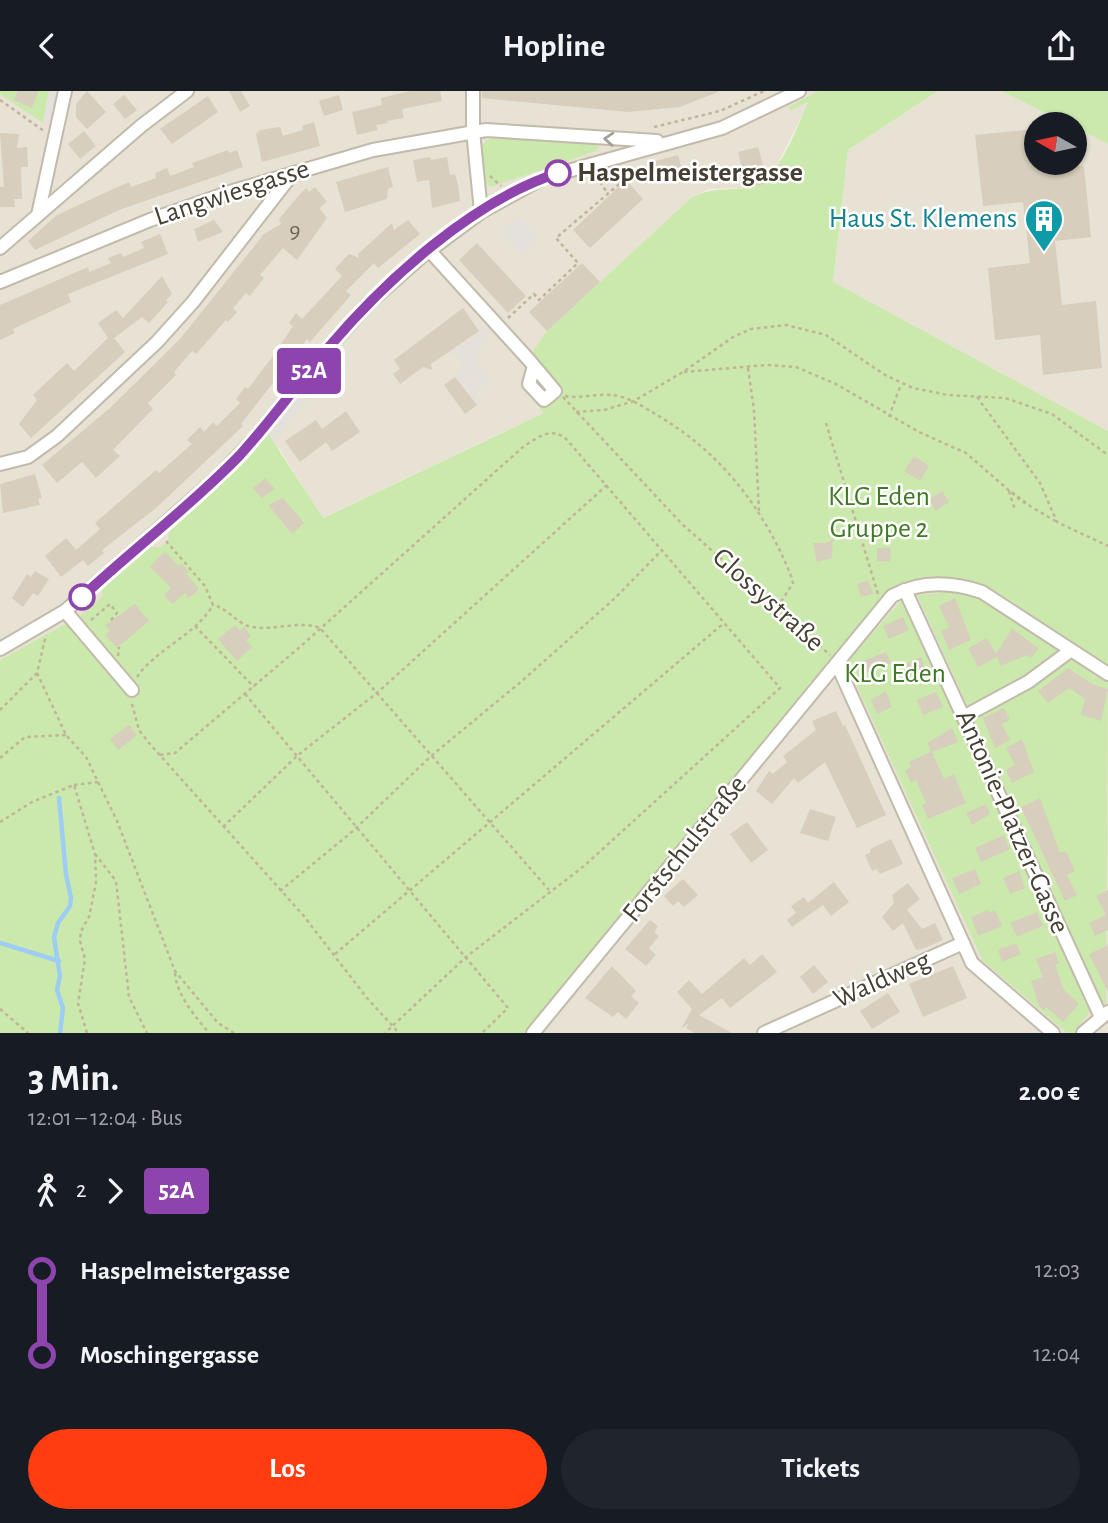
<!DOCTYPE html>
<html lang="de">
<head>
<meta charset="utf-8">
<style>
	body { margin:0; font-family:"Alegreya Sans",sans-serif; background:#20242c; color:#f1f3f6; height:100vh; display:flex; flex-direction:column; font-size:26px; white-space:nowrap }
	* { box-sizing:border-box; margin:0 }
	p { font-size:23px; color:#9ea1a6 }
	.icon { flex:none; width:38px; height:38px; fill:none; stroke:currentColor; stroke-width:2; stroke-linecap:round; stroke-linejoin:round }
	.map { position:relative; height:942px; overflow:hidden }
	.panel { display:flex; flex-direction:column; background:#171b24; flex:1 }
	.panel>* { flex:none }
	.badge { padding:0 14px; border-radius:5px; font-size:24px; line-height:46px }
	.needle { width:46px; rotate:279deg }
	.fabs { position:absolute; left:1024px; top:21px; display:grid; gap:14px }
	.fabs a { display:grid; place-items:center; width:63px; height:63px; border-radius:50%; background:#171b24; box-shadow:0 2px 5px #0004; font-size:35px }
	.map>.badge { position:absolute; translate:-50% -50%; box-shadow:0 0 0 4px #fff }
	.legs { display:flex; align-items:center; gap:10px; height:77px; padding:0 28px; font-size:23px }
	.legs p { margin-inline-start:auto }
	.summary { display:flex; align-items:center; justify-content:space-between; height:119px; padding:0 28px }
	h1 { font-size:38px; font-weight:600; line-height:52px }
	.button { display:flex; gap:14px; margin-top:auto; padding:14px 28px }
	.button a { flex:1; height:80px; border-radius:42px; background:#ff3d10; color:#fff; font-size:28px; font-weight:600; line-height:80px; text-align:center }
	.button a+a { background:#20242c; color:#f1f3f6 }
	ul { padding:0 28px; list-style:none }
	li { display:flex; align-items:center; gap:24px; height:84px; font-size:26px }
	li i { display:grid; place-items:center; width:10px; height:100%; margin:0 9px; background:currentColor }
	li i::after { content:''; width:18px; height:18px; margin:-9px; border:5px solid; border-radius:50%; background:#171b24 }
	li p { margin-inline-start:auto }
	li:first-child i { background:linear-gradient(#0000 50%,currentColor 0) }
	li:last-child i { background:linear-gradient(currentColor 50%,#0000 0) }
	header { display:flex; justify-content:space-between; align-items:center; height:91px; padding:0 28px; background:#171b24; font-size:32px; font-weight:600 }
	.map>svg:first-child { display:block }
</style>
</head>
<body>
<header><svg class="icon" aria-label="back" viewBox="0 0 24 24"><path d="M15 5l-7 7 7 7"/></svg>Hopline<svg class="icon" aria-label="share" viewBox="0 0 24 24"><path d="M12 15V3M7 8l5-5 5 5M5 13v7h14v-7"/></svg></header>
<div class="map">
<svg width="1108" height="942" viewBox="0 0 1108 942">
	<rect width="100%" height="100%" fill="#f3efe5"/>
	<g fill="#e7e2d3">
		<path d="M0 0H825L810 9 774 80 760 92 744 97 709 98 691 107 600 191 544 322 322 427 279 357 70 535 65 533 0 569Z"/>
		<path d="M938 0H1001L1068 33H1036V72H1074L1075 36 1108 53V340L833 192 848 59Z"/>
		<path d="M761 282 958 489 981 495 1014 512 1108 577V942H524L818 588Z"/>
	</g>
	<path fill="#e5e1da" d="M492 235 475 267 492 290 476 303 482 310 477 314 455 286 462 277 459 264 456 262 448 267 446 263 479 240 480 236Z"/>
	<g fill="#cbe9ac">
		<path d="M0 0H49L43 32 0 3Z"/>
		<path d="M818 0H938L848 59 833 191 1108 340V577L1014 512 981 495 932 487 896 497 876 513 818 588 524 942H0V569L65 533 70 534 103 505 100 500 150 456H161L168 450 169 439 269 344 323 427 544 322 521 295 531 263 547 240 691 107C712 96 722 100 744 97 781 91 794 40 809 10L790 20 789 16Z"/>
		<path d="M1001 0H1108V53L1075 36 1074 33H1068Z"/>
		<path d="M492 46 597 53 599 55 596 60 490 96 484 90 481 55Z"/>
		<path d="M948 501 980 506 1060 560 1019 591 968 616 917 504Z"/>
		<path d="M904 507 1091 920 1073 942 1066 941 983 870 846 571Z"/>
		<path d="M1069 566 1094 584 1108 589 1106 913 1101 911 972 626Z"/>
	</g>
	<g fill="#e4e1dd">
		<path d="M49 0H60L52 39 43 32Z"/>
		<path d="M519 126 539 149 521 164 501 140Z"/>
		<path d="M319 280 324 285 275 349 269 344Z"/>
	</g>
	<g fill="none" stroke-linecap="round" stroke-linejoin="round">
		<g stroke="#9ecdf3" stroke-width="4.5">
			<path d="M59 707 66 783 71 807 70 815 58 832 54 846 60 885 57 899 63 917 60 942"/>
			<path d="M0 852 59 870"/>
		</g>
	</g>
	<g fill="#d8cebd">
		<path d="M18 0H38L32 17 14 9Z"/>
		<path d="M87 0 106 21 87 38 76 26V13Z"/>
		<path d="M229 0H241L250 15 240 21Z"/>
		<path d="M410 0H440L442 10 402 18 404 27 387 30 388 32 376 34 378 39 357 44 352 21 382 14 381 7Z"/>
		<path d="M482 0H718V1L680 16 628 21 482 7Z"/>
		<path d="M124 4 137 19 125 28 113 13Z"/>
		<path d="M339 4 343 19 324 25 319 10Z"/>
		<path d="M208 5 218 21 172 53 160 38Z"/>
		<path d="M314 31 320 55 262 71 256 43 260 39 280 36 283 45 303 39 302 35Z"/>
		<path d="M1036 38V72H1042V79L1084 75 1091 146 1055 150 1062 214 1096 210 1102 277 1043 284 1040 244 995 249 988 177 1030 172 1023 111 983 115 975 44Z"/>
		<path d="M84 40 96 55 80 68 68 53Z"/>
		<path d="M0 42 19 43 17 57 27 56 28 76H21L22 108H14L15 116H0V96H4Z"/>
		<path d="M758 56 768 92 747 97 738 61Z"/>
		<path d="M228 59 229 62 237 59 243 76 119 119 35 159 28 150 57 124 111 99 129 91 131 96 156 87 155 82 167 77 170 85 194 76 192 72Z"/>
		<path d="M678 64 683 83 657 90 652 71Z"/>
		<path d="M430 66 431 69 447 66 450 84 455 83 458 94 460 110 432 117 429 89 417 91 413 69Z"/>
		<path d="M388 76 393 96 388 97 387 108 345 121 336 91Z"/>
		<path d="M626 89 643 108 590 157 573 139Z"/>
		<path d="M315 96 327 111 319 117 327 127 297 169 283 157 260 184 264 187 250 205 246 202 233 217 237 221 228 231 226 229 196 263 192 260 174 281 176 284 148 312 153 318 113 359 120 365 96 387 82 371 57 392 42 374 110 317 180 248 264 143 281 133 279 128 299 104 306 97 309 101Z"/>
		<path d="M214 129 223 141 198 151 194 138Z"/>
		<path d="M408 129 420 143 378 177 374 172 346 200 351 204 310 251 307 248 241 333 243 335 156 417 102 459 104 462 88 475 83 469 61 486 45 465 66 447 76 459 100 438 95 432 156 379 159 382 192 353 187 349 200 336 204 341 213 331 217 335 240 312 236 308 245 296 248 298 273 265 293 235 289 232 296 222 302 228 342 185 335 178 345 167 349 163 359 167 358 163 392 132 394 139Z"/>
		<path d="M160 143 168 163 68 203 71 211 13 238 15 242 0 249V214L88 176 89 181 111 172 108 167 121 162 123 166 144 157 141 151Z"/>
		<path d="M477 152 526 205 508 222 459 169Z"/>
		<path d="M582 172 600 191 547 240 529 221Z"/>
		<path d="M162 185 172 203 166 209 168 211 149 232 142 226 114 247 125 261 31 347 19 333 37 309 33 304 67 272 74 280 108 247 98 232 116 219 123 227Z"/>
		<path d="M463 217 479 240 431 273 432 279 423 276 400 293 393 283 400 278 394 269Z"/>
		<path d="M455 286 477 314 465 323 444 294Z"/>
		<path d="M346 320 360 341 332 360 326 351 300 371 285 350 316 329 322 338Z"/>
		<path d="M914 365 929 375 920 390 904 380Z"/>
		<path d="M35 383 42 407 38 408 40 414 3 422 0 393Z"/>
		<path d="M265 387 275 398 261 407 253 397Z"/>
		<path d="M942 400 949 411 935 420 930 408Z"/>
		<path d="M283 407 304 432 292 443 268 414Z"/>
		<path d="M833 448 832 467 817 471 813 452H826Z"/>
		<path d="M877 457H891L890 471 877 470Z"/>
		<path d="M165 460 178 475 181 472 189 481 186 483 199 498 189 507 185 502 172 513 164 504 171 497 150 476Z"/>
		<path d="M35 480 49 488 38 505 33 502 23 516 12 507 27 483 31 486Z"/>
		<path d="M868 489 873 503 861 506 857 493Z"/>
		<path d="M955 507 971 549 949 559 941 540 949 536 939 515Z"/>
		<path d="M135 513 149 530 117 557 105 544 110 540 105 534Z"/>
		<path d="M903 526 909 539 889 548 883 535Z"/>
		<path d="M235 534 240 540 244 536 251 545 246 549 252 556 237 570 218 548Z"/>
		<path d="M1012 537 1039 558 1030 567 1027 564 1000 575 997 566 978 576 968 557 987 547 996 563Z"/>
		<path d="M886 561 891 572 861 584 857 572Z"/>
		<path d="M921 566 925 577 911 583 906 573Z"/>
		<path d="M1068 577 1092 593 1108 598 1101 630 1081 624 1085 608 1069 597 1048 612 1038 600Z"/>
		<path d="M886 600 892 616 877 623 871 609Z"/>
		<path d="M936 601 943 616 923 624 917 609Z"/>
		<path d="M1004 617 1010 629 1002 633 1010 649 995 657 983 627Z"/>
		<path d="M836 620 843 635 845 634 886 724 857 737 825 671 798 692 794 687 772 713 756 700 769 680 773 683 787 671 783 665 816 639 812 630Z"/>
		<path d="M129 634 137 644 118 659 110 648Z"/>
		<path d="M952 637 958 651 932 661 944 688 954 683 966 712 928 728 922 714 926 712 916 689 911 692 905 679 911 676 909 671 931 661 927 652Z"/>
		<path d="M1022 648 1034 681 1012 692 1006 679 1015 674 1006 657Z"/>
		<path d="M1040 707 1060 762 1066 760 1075 780 1067 784 1077 804 1065 810 1021 716Z"/>
		<path d="M986 713 990 723 972 734 966 722Z"/>
		<path d="M810 718 836 726 828 750 800 742Z"/>
		<path d="M747 731 768 759 751 772 730 743Z"/>
		<path d="M1004 744 1010 758 981 771 975 757Z"/>
		<path d="M891 748 903 773 880 783 877 778 872 780 865 764 871 761 870 758Z"/>
		<path d="M975 778 981 793 959 803 952 787Z"/>
		<path d="M1019 780 1025 797 1010 803 1003 787Z"/>
		<path d="M683 788 698 804 684 816 678 810 673 815 664 805Z"/>
		<path d="M834 791 849 811 831 825 823 814 792 836 787 829 796 822 791 815 804 806 808 812Z"/>
		<path d="M908 792 920 808 907 819 922 838 935 832 943 849 922 858 916 859 903 832 893 840 882 826 894 812 892 804Z"/>
		<path d="M1108 799V839L1095 845 1089 832 1106 824 1096 805Z"/>
		<path d="M988 819 989 822 995 819 1002 835 978 845 971 826Z"/>
		<path d="M1037 821 1043 835 1017 846 1010 832Z"/>
		<path d="M650 829 658 835 654 841 659 845 649 857 656 864 646 875 625 858Z"/>
		<path d="M1016 852 1021 863 1002 871 998 859Z"/>
		<path d="M1108 854V901L1089 863Z"/>
		<path d="M1055 861 1059 872 1055 874 1064 899 1079 913 1063 931 1046 916 1044 919 1039 915 1031 890 1043 886 1036 868Z"/>
		<path d="M762 863 777 881 730 917 722 907 699 924 732 942H695L686 937 689 932 681 938 692 918 677 901 689 889 702 903 744 867 750 874Z"/>
		<path d="M814 874 828 891 813 903 800 886Z"/>
		<path d="M612 875 636 900 631 905 639 912 626 928 618 921 613 926 585 907Z"/>
		<path d="M953 875 967 907 923 926 909 893Z"/>
		<path d="M888 902 900 921 872 938 860 920Z"/>
	</g>
	<g fill="none" stroke-linecap="round" stroke-linejoin="round">
		<defs>
			<g id="minor">
				<path d="M473 0V40L481 121"/>
				<path d="M38 124 65 0"/>
				<path d="M0 157 141 35 187 0"/>
				<path d="M429 159 529 269 555 300 544 309 529 293 534 275"/>
				<path d="M0 191 150 129 233 100 373 59 486 39 657 50"/>
				<path d="M0 373 28 366 57 345 157 251 193 211 293 82"/>
				<path d="M905 499 1101 926"/>
				<path d="M65 520 132 599"/>
				<path d="M0 558 65 520 219 385 256 346 328 257 369 212 422 165 481 121 543 87 722 37 799 0"/>
				<path d="M837 573 972 872 1053 942"/>
				<path d="M965 625 1028 591 1070 560"/>
				<path d="M533 942 892 505C921 489 952 491 982 501L1108 583"/>
				<path d="M764 942 963 852"/>
				<path d="M1083 942 1108 921"/>
			</g>
		</defs>
		<use href="#minor" stroke="#c2baaa" stroke-width="16"/>
		<g stroke="#c1b498" stroke-width="2.5" stroke-dasharray="3.5 3.5" stroke-linecap="butt">
			<path d="M0 9 44 40"/>
			<path d="M654 36 720 20 764 0"/>
			<path d="M490 85 501 95"/>
			<path d="M596 85 608 103"/>
			<path d="M508 227 534 203 539 209 578 172 556 147 624 89"/>
			<path d="M748 277 754 319 759 420"/>
			<path d="M684 281 766 274 796 276 836 293 919 341 966 362 1020 409 1057 431"/>
			<path d="M565 305C583 308 601 301 618 305 632 308 645 317 657 324 720 361 762 415 790 482L793 492 777 517"/>
			<path d="M563 306 682 433 830 564"/>
			<path d="M977 306 1040 392 1057 431 1108 455"/>
			<path d="M576 321 604 319 634 310 683 281 733 246 751 238 786 234 826 244 885 284 913 297 948 304 1005 307 1052 323 1108 364"/>
			<path d="M889 326 901 293"/>
			<path d="M826 332 878 503"/>
			<path d="M1009 400 1015 419"/>
			<path d="M1012 401 1029 414"/>
			<path d="M166 450 205 495 213 514C229 517 236 533 252 536 275 540 299 529 320 537L549 799"/>
			<path d="M91 529 110 513 117 522 110 530"/>
			<path d="M195 535 254 596"/>
			<path d="M118 565 119 556"/>
			<path d="M37 582 66 644 86 666 117 730 175 880 218 932 234 942"/>
			<path d="M137 586C157 557 195 545 213 514"/>
			<path d="M245 603 508 917 482 942"/>
			<path d="M132 613 139 639 149 652 303 824 367 907 399 942"/>
			<path d="M0 619 37 582 46 544"/>
			<path d="M160 664 175 662 301 555 524 355C539 346 553 334 568 350L780 597 584 775 466 866 385 942"/>
			<path d="M0 667 25 646 66 644"/>
			<path d="M74 694 98 691"/>
			<path d="M0 731 32 711 74 694 95 763 96 791 89 826 81 840 80 850 85 868 78 912 87 942"/>
			<path d="M223 736 298 664 378 601 607 394"/>
			<path d="M95 763 116 790 129 906 147 942"/>
			<path d="M280 800 353 740 430 666 523 589 614 508 661 460"/>
			<path d="M335 863 724 532"/>
			<path d="M175 882C177 905 195 925 209 942"/>
			<path d="M0 918 28 942"/>
		</g>
		<use href="#minor" stroke="#fff" stroke-width="12"/>
	</g>
	<defs><path id="oneway-chevron" d="M-2-3.5L2.5 0L-2 3.5" fill="none" stroke-width="1.6" stroke-linecap="round" stroke-linejoin="round" transform="scale(1.75)"/></defs>
	<use stroke="#a2a09a" href="#oneway-chevron" transform="translate(609 48) rotate(-176)"/>
	<g fill="none" stroke-linecap="round" stroke-linejoin="round">
		<defs>
			<path id="line-1" d="M82 506C133 458 191 415 240 364 271 330 298 292 328 257 386 189 472 110 558 82"/>
		</defs>
		<use href="#line-1" stroke="#fff" stroke-width="16"/>
		<use href="#line-1" stroke="#8e44ad" stroke-width="10"/>
	</g>
	<defs>
		<symbol id="building-pin" viewBox="-11 -11 22 30"><path d="M0 17L-7.5 6A9.5 9.5 0 1 1 7.5 6Z" fill="#0f9aa8" stroke="#fff"/><path d="M-4-6H4V6H1V3H-1V6H-4ZM-2.5-4.3h1.7v1.8h-1.7ZM.8-4.3h1.7v1.8H.8ZM-2.5-1h1.7V.8h-1.7ZM.8-1h1.7V.8H.8Z" fill="#fff"/></symbol>
	</defs>
	<g fill-rule="evenodd">
		<use href="#building-pin" x="1022" y="106" width="44" height="60"/>
	</g>
	<g fill="#fff" stroke="#8e44ad" stroke-width="3.5">
		<circle cx="558" cy="82" r="12"/>
		<circle cx="82" cy="506" r="12"/>
	</g>
	<g text-anchor="middle" dominant-baseline="central" stroke-width="5" stroke-linejoin="round" paint-order="stroke">
		<g font-size="24" fill="#6a6456">
			<text x="295" y="140">9</text>
		</g>
		<g font-size="28" font-weight="bold" fill="#464034" stroke="#fff" text-anchor="start">
			<text x="577" y="82">Haspelmeistergasse</text>
		</g>
		<g font-size="28" fill="#464034" stroke="#fff">
			<text transform="translate(232 102) rotate(-18)">Langwiesgasse</text>
			<text transform="translate(768 509) rotate(42)">Glossystraße</text>
			<text transform="translate(1012 731) rotate(66)">Antonie-Platzer-Gasse</text>
			<text transform="translate(685 758) rotate(-51)">Forstschulstraße</text>
			<text transform="translate(882 889) rotate(-24)">Waldweg</text>
		</g>
		<g font-size="28" fill="#0d838f" stroke="#fff" text-anchor="end">
			<text x="1017" y="128">Haus St. Klemens</text>
		</g>
		<g font-size="28" fill="#427926" stroke="#fff">
			<text x="879" y="406">KLG Eden<tspan x="879" dy="32">Gruppe 2</tspan></text>
			<text x="895" y="583">KLG Eden</text>
		</g>
	</g>
</svg>
<div class="fabs">
<a><svg class="needle" viewBox="-14 -14 28 28"><path d="M0-13l5 13h-10z" fill="#e53935"/><path d="M0 13l5-13h-10z" fill="#9ea1a6"/></svg></a>
</div>
<b class="badge" style="left:309px;top:280px;background:#8e44ad;color:#fff">52A</b>
</div>
<section class="panel">
<div class="summary"><div><h1>3 Min.</h1><p>12:01 – 12:04 · Bus</p></div><b>2.00 €</b></div>
<div class="legs"><svg class="icon" aria-label="walk" viewBox="0 0 24 24"><circle cx="13" cy="4" r="2"/><path d="M13 8l-2 6 4 7M11 14l-3 7M7 12l3-4h3l4 4"/></svg>2<svg class="icon" aria-label="forward" viewBox="0 0 24 24"><path d="M9 5l7 7-7 7"/></svg><b class="badge" style="background:#8e44ad;color:#fff">52A</b></div>
<ul>
<li><i style="color:#8e44ad"></i><b>Haspelmeistergasse</b><p>12:03</p></li>
<li><i style="color:#8e44ad"></i><b>Moschingergasse</b><p>12:04</p></li>
</ul>
<div class="button"><a>Los</a><a>Tickets</a></div>
</section>
</body>
</html>
